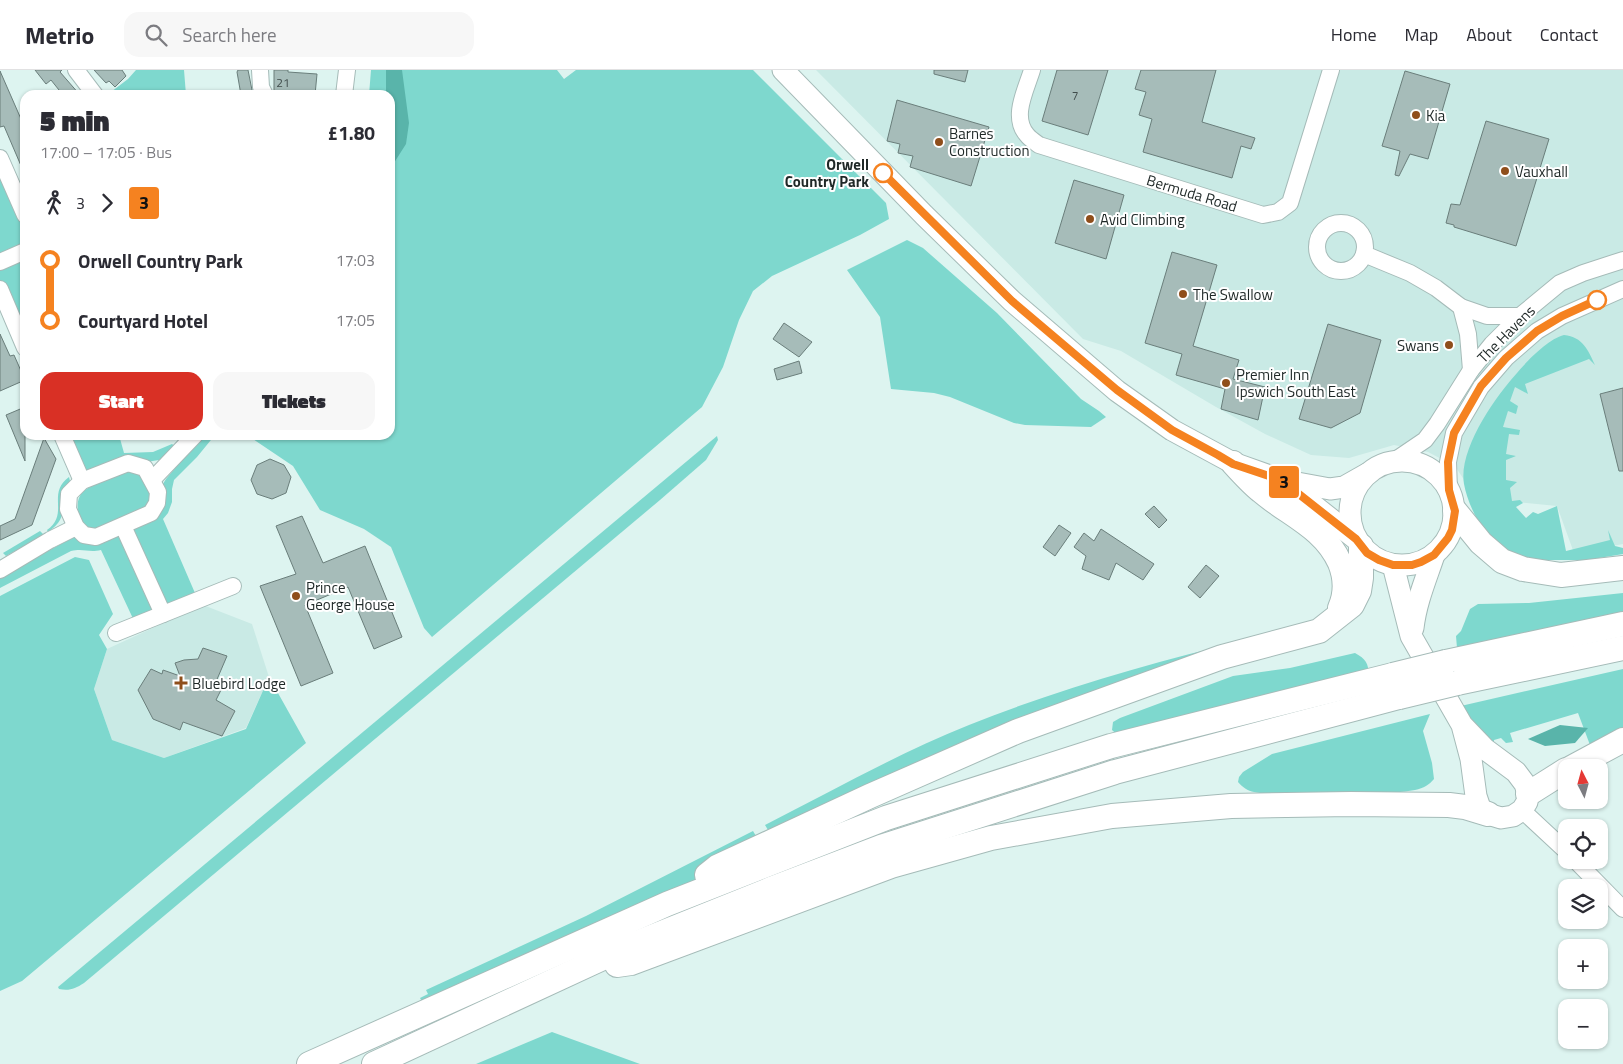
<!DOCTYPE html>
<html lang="en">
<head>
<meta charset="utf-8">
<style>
	body { margin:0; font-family:"Titillium Web",sans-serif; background:#f7f7f7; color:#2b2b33; height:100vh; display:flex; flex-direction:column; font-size:19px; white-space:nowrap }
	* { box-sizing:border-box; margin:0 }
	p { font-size:16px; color:#7c7c81 }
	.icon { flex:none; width:28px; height:28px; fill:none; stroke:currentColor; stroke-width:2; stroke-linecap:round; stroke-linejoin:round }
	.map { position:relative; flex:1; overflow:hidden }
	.sheet { position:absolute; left:20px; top:20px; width:375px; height:350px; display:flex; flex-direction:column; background:#fff; border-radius:15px; box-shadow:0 1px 4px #0004 }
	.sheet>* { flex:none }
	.badge { padding:0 10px; border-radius:4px; font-size:18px; line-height:32px }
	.needle { width:32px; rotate:354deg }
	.tools { position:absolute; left:1558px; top:689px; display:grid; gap:10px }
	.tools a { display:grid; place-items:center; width:50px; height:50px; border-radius:10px; background:#fff; box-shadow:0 1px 4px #0004; font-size:25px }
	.map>.badge { position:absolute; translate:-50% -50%; box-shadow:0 0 0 2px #fff }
	.legs { display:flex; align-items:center; gap:8px; height:55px; padding:0 20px; font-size:16px }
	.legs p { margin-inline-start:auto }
	.headline { display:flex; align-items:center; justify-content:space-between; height:85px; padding:0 20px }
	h1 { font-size:28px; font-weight:800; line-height:38px }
	.primary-button { display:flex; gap:10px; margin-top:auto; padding:10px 20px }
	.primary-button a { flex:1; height:58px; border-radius:15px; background:#d93025; color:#fff; font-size:20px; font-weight:800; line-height:58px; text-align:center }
	.primary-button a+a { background:#f7f7f7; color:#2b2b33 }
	ul { padding:0 20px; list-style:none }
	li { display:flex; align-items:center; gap:18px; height:60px; font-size:19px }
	li i { display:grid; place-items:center; width:8px; height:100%; margin:0 6px; background:currentColor }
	li i::after { content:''; width:12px; height:12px; margin:-6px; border:4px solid; border-radius:50%; background:#fff }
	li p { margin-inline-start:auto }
	li:first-child i { background:linear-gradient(#0000 50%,currentColor 0) }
	li:last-child i { background:linear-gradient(currentColor 50%,#0000 0) }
	header { display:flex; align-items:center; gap:30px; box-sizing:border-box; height:70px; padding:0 25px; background:#fff; border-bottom:1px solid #e1e1e2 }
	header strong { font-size:24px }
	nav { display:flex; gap:28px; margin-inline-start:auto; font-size:18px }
	.search { width:350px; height:45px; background:#f7f7f7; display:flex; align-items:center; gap:12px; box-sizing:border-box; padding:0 18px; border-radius:15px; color:#7c7c81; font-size:19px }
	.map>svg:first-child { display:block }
</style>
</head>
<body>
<header>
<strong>Metrio</strong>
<div class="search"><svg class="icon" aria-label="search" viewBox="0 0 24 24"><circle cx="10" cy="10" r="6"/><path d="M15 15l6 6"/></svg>Search here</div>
<nav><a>Home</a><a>Map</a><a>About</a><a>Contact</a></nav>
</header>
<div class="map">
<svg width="1623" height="994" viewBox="0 0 1623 994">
	<rect width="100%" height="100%" fill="#ddf4f0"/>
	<g fill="#c9eae5">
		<path d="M816 0H1623V474L1574 483 1557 436 1476 428 1455 396 1428 382 1394 375 1349 388 1311 385 1265 364 1216 337 1121 281 1083 269Z"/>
		<path d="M203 535 252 554 269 607 246 658 164 688 112 670 94 619 107 579Z"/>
	</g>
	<g fill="#7ed8ce">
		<path d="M136 0H184L186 25H107L128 9Z"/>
		<path d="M371 0H557L564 9 576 0H753L886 133 889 149 860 165 772 206 753 221 739 250 723 297 702 337 432 567 424 558 391 477 364 459 320 440 293 396 247 365H390V25H369Z"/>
		<path d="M0 88 25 145V278L0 219Z"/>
		<path d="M907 170 923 178 997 243 1081 329 1099 341 1106 347 1091 357 1025 355 1014 353 950 327 934 323 891 319 880 247 847 200Z"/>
		<path d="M1564 265C1583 267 1588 280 1595 295L1589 289 1525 314 1528 324 1515 317 1510 331 1518 336 1516 344 1508 341 1503 357 1520 360 1519 365 1509 364 1506 384 1516 386 1506 390V410L1517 412 1510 418 1512 431 1520 430 1523 433 1516 437 1526 448 1533 442 1538 444 1557 436 1566 481 1610 470 1608 460 1615 476 1623 478V484L1587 490H1543L1531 500C1524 497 1516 495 1510 491 1501 486 1494 473 1488 465 1477 452 1467 431 1464 414 1458 380 1495 327 1517 303 1527 291 1548 269 1564 265Z"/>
		<path d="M62 365H119L124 383 153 382 172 374 176 377 159 390 146 392 82 411Z"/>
		<path d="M203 365H215L197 387 174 410 172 419V432L168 443 163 449 198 530 136 555 101 480C88 483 84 478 71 481L0 518V507L72 468 151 443 158 422 166 409Z"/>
		<path d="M717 366 718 370 706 390 660 430 84 913C75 919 69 921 59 919L58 917Z"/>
		<path d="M128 401 144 406C147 414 153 422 150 431 146 441 103 461 93 459 79 456 72 432 83 422 91 414 117 406 128 401Z"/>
		<path d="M69 407 70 411C56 433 73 445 48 462L47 460C70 444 46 424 69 407Z"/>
		<path d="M40 461 44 465 6 486 3 483Z"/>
		<path d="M75 487 89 490 113 544 99 565 107 579 94 619 112 670 164 688 246 659 269 607 306 673 22 911 0 921V526Z"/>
		<path d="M1623 523V547L1457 578 1456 566 1461 561 1470 539 1478 534 1529 533Z"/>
		<path d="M1247 570 732 793 512 899 425 937 420 928 428 924 426 920 586 846 753 761 756 766 768 760 765 755C832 721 899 683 969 655 1059 619 1153 592 1247 570Z"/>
		<path d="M1355 583C1366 589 1368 593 1369 605L1122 669 1112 660 1113 652 1120 648 1233 606 1290 598Z"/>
		<path d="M1623 599V663L1590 675 1578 643 1510 663 1513 672 1506 673 1501 668 1494 670 1493 679 1452 638Z"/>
		<path d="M1430 644 1423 661 1432 693 1434 709C1429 715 1424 718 1415 720 1389 725 1361 723 1335 724 1308 724 1280 727 1254 722 1248 721 1242 717 1238 712L1239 707 1243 702 1272 684Z"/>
		<path d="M552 962 640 994H476Z"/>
	</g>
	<g fill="#59b4aa">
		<path d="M386 0H402L409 53 406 74 392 96 390 95V25H386Z"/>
		<path d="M1560 655 1588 658 1575 673 1545 676 1528 669Z"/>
	</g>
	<g fill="#a6bcb9" stroke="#6a7e7b">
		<path d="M35 0H62L60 2 80 25H63L51 10 46 14Z"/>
		<path d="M94 0H122L126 6 115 17 109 11 106 13Z"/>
		<path d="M238 0H248L253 25H241L237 2Z"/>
		<path d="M274 0H288V2L317 4 315 25H301L302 22 274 21Z"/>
		<path d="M934 0H968L965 12 934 4Z"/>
		<path d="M1057 0H1108L1088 65 1042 51Z"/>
		<path d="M1141 0H1216L1202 52 1255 68 1251 79 1241 76 1232 108 1143 82 1152 49 1139 45 1146 22 1135 19Z"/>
		<path d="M0 1 21 49 25 47V105L4 56 0 57Z"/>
		<path d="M1405 1 1450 14 1428 89 1410 84 1399 106 1395 105 1400 81 1382 76Z"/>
		<path d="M897 30 989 57 971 116 910 97 913 86 898 83 900 74 887 71Z"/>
		<path d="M1486 51 1549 69 1516 176 1454 157V155L1446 153 1451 134 1460 135Z"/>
		<path d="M1074 110 1124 125 1106 189 1055 173Z"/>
		<path d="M1172 182 1217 195 1193 276 1239 290 1233 309 1265 317 1258 350 1221 339 1225 319 1176 305 1182 284 1145 273Z"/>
		<path d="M784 253 812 272 799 287 773 269Z"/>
		<path d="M1328 254 1381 270 1360 343 1331 358 1299 349Z"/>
		<path d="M0 264 10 286 14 285 25 310 0 321Z"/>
		<path d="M799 291 802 303 777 310 774 299Z"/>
		<path d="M1623 318V401H1619L1600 324Z"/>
		<path d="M25 337V391L6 345Z"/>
		<path d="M44 368 56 389 32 455 0 470V456L15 449Z"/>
		<path d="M270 389 284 395 291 407 286 423 272 429 257 424 251 410 257 395Z"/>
		<path d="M1154 436 1167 450 1159 458 1145 444Z"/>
		<path d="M302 446 323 493 365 476 402 567 374 579 348 517 305 535 333 603 301 616 260 516 296 504 276 456Z"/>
		<path d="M1059 455 1071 463 1055 486 1043 477Z"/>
		<path d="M1101 459 1154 494 1143 510 1116 493 1109 510 1082 499 1086 486 1074 477 1084 463 1094 471Z"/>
		<path d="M1206 495 1219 506 1200 528 1188 517Z"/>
		<path d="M203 578 227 586 215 614 222 618 216 630 235 641 222 666 183 652 180 660 153 649 138 620 151 599 162 604 163 600 180 606 175 593 184 590 198 589Z"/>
	</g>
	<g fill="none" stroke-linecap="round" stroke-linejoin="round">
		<defs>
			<g id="minor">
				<path d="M76 0 95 25"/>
				<path d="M260 0 261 17 265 25"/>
				<path d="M1032 0C1026 20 1011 47 1027 65 1030 69 1035 72 1039 75L1263 145 1278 142 1290 133 1331 0"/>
				<path d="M344 25 347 0"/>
				<path d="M0 88 25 145"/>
				<circle cx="1341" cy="177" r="24"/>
				<path d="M1364 184 1410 203 1436 218 1461 237 1487 246H1520"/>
				<path d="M0 192 25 181"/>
				<path d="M0 219 25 278"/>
				<path d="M1461 237 1468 264 1471 300"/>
				<path d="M62 365 82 411"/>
				<path d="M1394 391 1425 370 1437 354 1471 300 1492 274 1520 246 1560 213 1583 203 1623 190"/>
				<path d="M128 393 145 398 158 422 157 433 151 443 96 467 84 465 76 457 68 439 69 424 82 411Z"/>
				<path d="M152 410 195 365"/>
				<path d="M1449 420 1448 392 1454 363 1481 317 1506 288 1537 261 1562 246 1623 219"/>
				<path d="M123 456 163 544"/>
				<path d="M0 500 50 470 76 457"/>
				<path d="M116 563 233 516"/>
				<path d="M1522 740 1566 781"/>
				<path d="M1575 790 1623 839"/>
			</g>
			<g id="major">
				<path d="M783 0 924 145 1012 231 1117 321 1172 360 1233 393 1281 410 1330 419 1344 417 1367 404"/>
				<circle cx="1402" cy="443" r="52"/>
				<path d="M1284 412 1356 469"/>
				<path d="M1393 495 1411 566 1462 655 1471 689 1476 726 1480 738 1488 744 1501 748 1513 746 1522 740 1527 732 1528 724 1525 714 1516 702 1485 679 1462 655"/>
				<path d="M1413 558C1416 532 1426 509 1434 485"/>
			</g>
			<g id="highway">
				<path d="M1233 393C1242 403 1251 413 1261 421 1289 445 1324 457 1340 493 1346 508 1347 522 1340 538"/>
				<path d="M1455 441 1481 473 1502 491 1523 499 1561 505 1623 498"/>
				<path d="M1446 592 1623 554"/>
				<path d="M1457 613 1623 578"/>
				<path d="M1571 698 1623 670"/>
				<path d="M1528 724 1566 700"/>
				<path d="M707 805 717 797 870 726 1018 661 1222 587 1319 561 1352 535 1359 521 1361 508V476"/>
				<path d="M617 895 631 893 891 796 991 768 1112 746 1231 736 1351 734 1449 735 1465 737 1488 744"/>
				<path d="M309 994 667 834 886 748 1111 676 1393 605"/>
				<path d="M374 994 622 879 771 819 881 777 1115 702 1399 627"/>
			</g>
		</defs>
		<use href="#minor" stroke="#a5bbb8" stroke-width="18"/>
		<use href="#major" stroke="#a5bbb8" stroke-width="23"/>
		<use href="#highway" stroke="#a5bbb8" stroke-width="26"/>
		<use href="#minor" stroke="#fff" stroke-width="16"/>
		<use href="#major" stroke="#fff" stroke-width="21"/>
		<use href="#highway" stroke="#fff" stroke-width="24"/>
		<defs>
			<g id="highway-bridge">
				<path d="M1393 605 1446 592"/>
				<path d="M1399 627 1457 613"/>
			</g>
		</defs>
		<use href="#highway-bridge" stroke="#a5bbb8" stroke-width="26" stroke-linecap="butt"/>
		<use href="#highway-bridge" stroke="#fff" stroke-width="24"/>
	</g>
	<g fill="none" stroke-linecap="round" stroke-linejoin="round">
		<defs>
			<path id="line-1" d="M883 103 1012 231 1117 320 1172 360 1218 385 1233 394 1281 410 1356 469 1367 483 1379 490 1393 495H1412L1421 492 1434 485 1448 468 1452 460 1455 441 1449 420 1448 392 1454 363 1481 316 1506 288 1537 261 1562 246 1597 230"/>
		</defs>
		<use href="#line-1" stroke="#fff" stroke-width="11"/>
		<use href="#line-1" stroke="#f58220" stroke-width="8"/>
	</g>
	<g fill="#8f4e1b" stroke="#fff" stroke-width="2">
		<circle cx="1416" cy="45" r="5"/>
		<circle cx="939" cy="72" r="5"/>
		<circle cx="1505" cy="101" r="5"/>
		<circle cx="1090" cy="149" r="5"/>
		<circle cx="1183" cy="224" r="5"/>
		<circle cx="1449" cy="275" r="5"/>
		<circle cx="1226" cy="313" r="5"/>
		<circle cx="296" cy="526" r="5"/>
		<path d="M178.5 605.5h5v5h5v5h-5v5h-5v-5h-5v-5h5z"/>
	</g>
	<g fill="#fff" stroke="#f58220" stroke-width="2.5">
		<circle cx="883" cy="103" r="9"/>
		<circle cx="1597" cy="230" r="9"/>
	</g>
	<g text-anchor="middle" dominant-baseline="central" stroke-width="4" stroke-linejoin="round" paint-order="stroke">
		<g font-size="12" fill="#414d4c">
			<text x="283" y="12">21</text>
			<text x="1075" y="25">7</text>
		</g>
		<g font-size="15" fill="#1f2827" stroke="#fff" text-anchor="start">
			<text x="1426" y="45">Kia</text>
			<text x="949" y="63">Barnes<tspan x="949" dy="17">Construction</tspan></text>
			<text x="1515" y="101">Vauxhall</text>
			<text x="1100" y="149">Avid Climbing</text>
			<text x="1193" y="224">The Swallow</text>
			<text x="1439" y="275" text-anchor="end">Swans</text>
			<text x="1236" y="304">Premier Inn<tspan x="1236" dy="17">Ipswich South East</tspan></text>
			<text x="306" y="517">Prince<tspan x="306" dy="17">George House</tspan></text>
			<text x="192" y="613">Bluebird Lodge</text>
		</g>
		<g font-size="15" font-weight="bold" fill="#1f2827" stroke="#fff" text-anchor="end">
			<text x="869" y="94">Orwell<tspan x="869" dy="17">Country Park</tspan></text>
		</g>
		<g font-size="15" fill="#1f2827" stroke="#fff">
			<text transform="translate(1192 123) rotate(17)">Bermuda Road</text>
			<text transform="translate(1506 264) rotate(-45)">The Havens</text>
		</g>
	</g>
</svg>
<div class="tools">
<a><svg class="needle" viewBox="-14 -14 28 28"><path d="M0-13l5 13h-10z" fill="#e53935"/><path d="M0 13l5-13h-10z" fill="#7c7c81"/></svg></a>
<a><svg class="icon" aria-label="locate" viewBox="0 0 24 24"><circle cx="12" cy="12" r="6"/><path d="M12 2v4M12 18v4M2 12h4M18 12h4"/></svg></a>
<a><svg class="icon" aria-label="layers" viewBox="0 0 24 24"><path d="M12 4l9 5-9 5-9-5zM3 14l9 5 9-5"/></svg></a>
<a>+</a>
<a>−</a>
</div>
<b class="badge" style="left:1284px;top:412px;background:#f58220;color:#111">3</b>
<section class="sheet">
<div class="headline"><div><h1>5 min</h1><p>17:00 – 17:05 · Bus</p></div><b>£1.80</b></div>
<div class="legs"><svg class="icon" aria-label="walk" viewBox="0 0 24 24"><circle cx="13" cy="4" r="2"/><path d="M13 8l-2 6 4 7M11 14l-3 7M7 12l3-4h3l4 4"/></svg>3<svg class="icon" aria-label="forward" viewBox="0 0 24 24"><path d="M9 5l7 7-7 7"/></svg><b class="badge" style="background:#f58220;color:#111">3</b></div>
<ul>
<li><i style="color:#f58220"></i><b>Orwell Country Park</b><p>17:03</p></li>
<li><i style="color:#f58220"></i><b>Courtyard Hotel</b><p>17:05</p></li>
</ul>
<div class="primary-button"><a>Start</a><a>Tickets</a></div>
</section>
</div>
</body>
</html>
